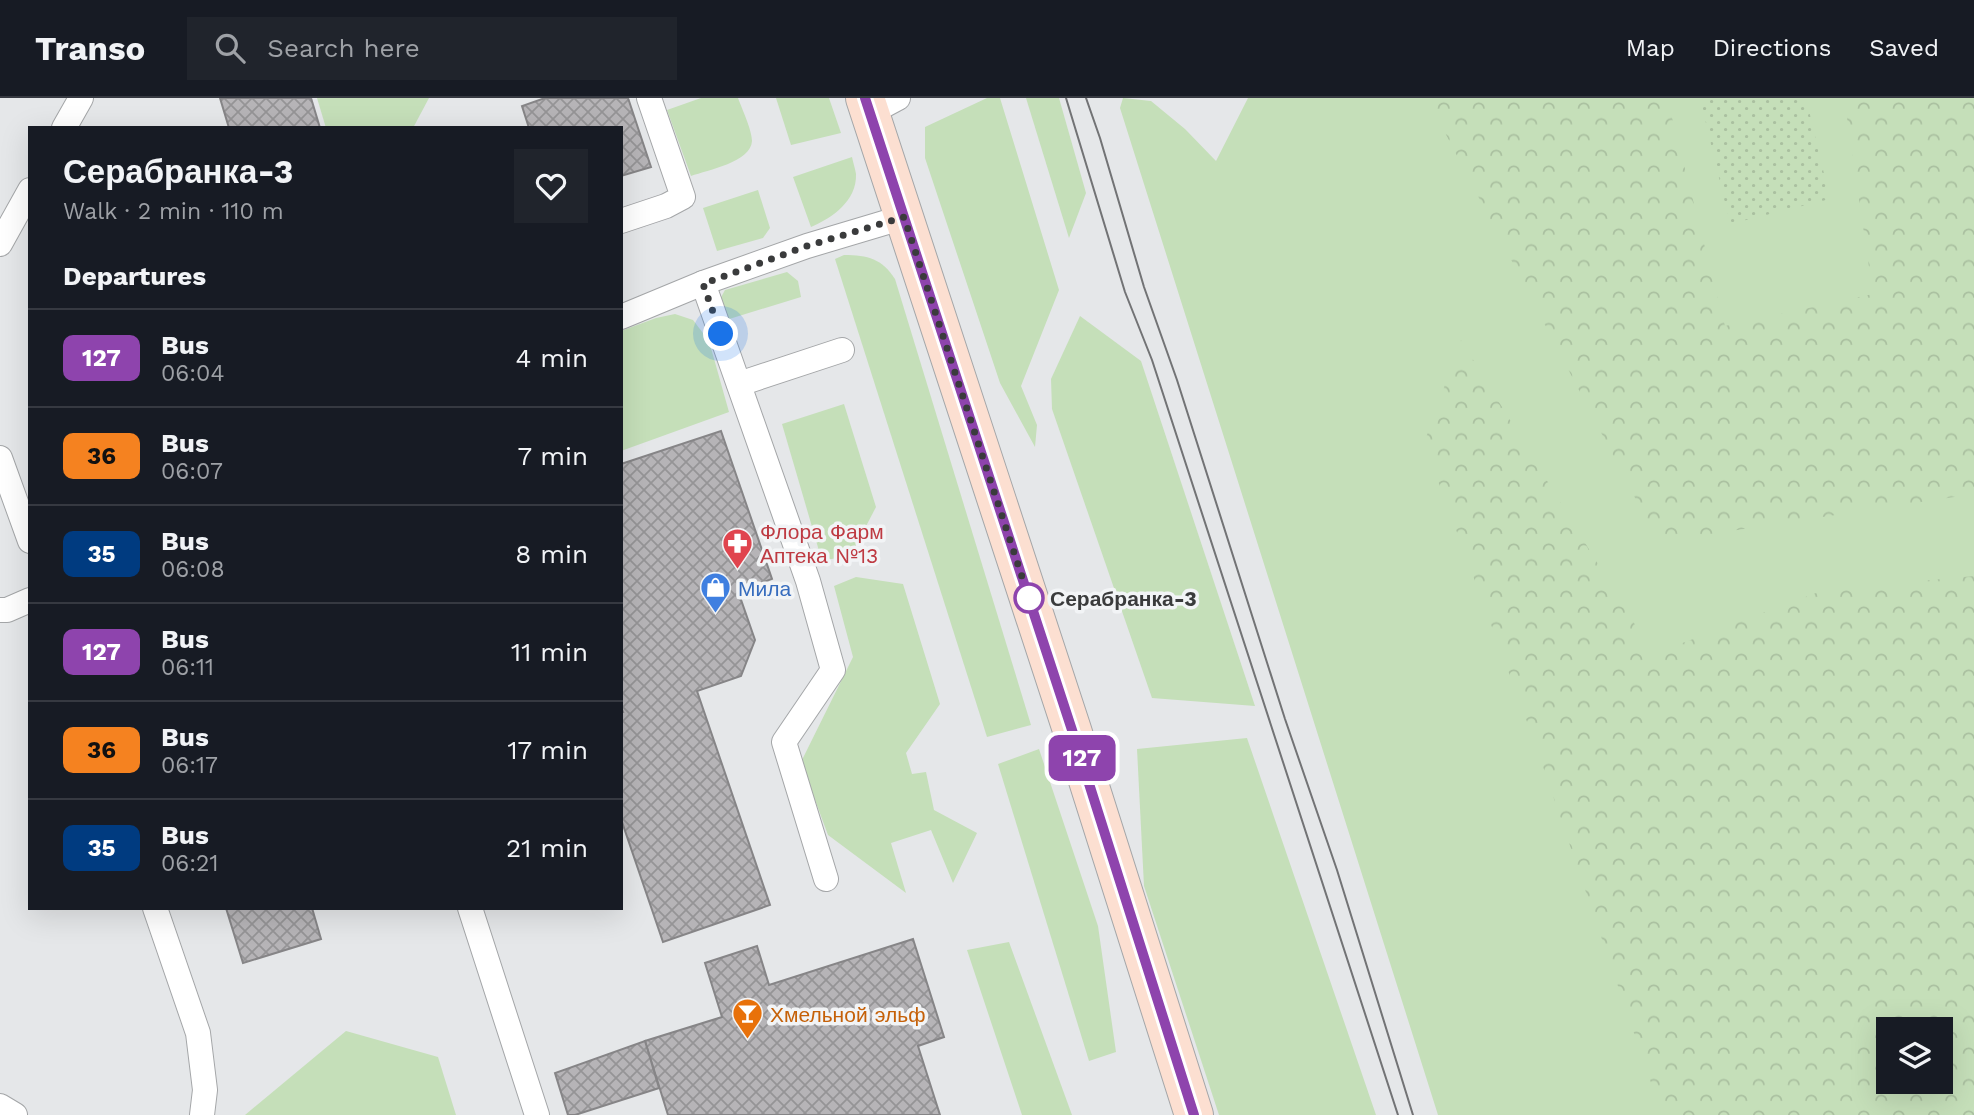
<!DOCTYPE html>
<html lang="en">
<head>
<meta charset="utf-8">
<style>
	body { margin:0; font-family:"Work Sans",sans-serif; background:#20242c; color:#f1f3f6; height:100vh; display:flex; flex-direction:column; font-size:26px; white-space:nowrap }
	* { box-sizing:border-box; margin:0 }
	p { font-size:23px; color:#9ea1a6 }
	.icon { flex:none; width:38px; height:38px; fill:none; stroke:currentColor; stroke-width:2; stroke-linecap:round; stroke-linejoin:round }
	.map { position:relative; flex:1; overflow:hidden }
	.sheet { position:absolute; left:28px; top:28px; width:595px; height:784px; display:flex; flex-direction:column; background:#171b24; border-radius:0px; box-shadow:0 7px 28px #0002 }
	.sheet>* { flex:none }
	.badge { padding:0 14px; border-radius:10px; font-size:24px; line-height:46px }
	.fabs { position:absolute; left:1876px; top:919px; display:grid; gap:14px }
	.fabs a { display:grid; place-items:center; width:77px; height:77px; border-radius:0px; background:#171b24; box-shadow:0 7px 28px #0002; font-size:35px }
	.you { position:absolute; width:35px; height:35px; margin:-18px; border:5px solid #fff; border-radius:50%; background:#1a73e8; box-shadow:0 0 0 10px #1a73e833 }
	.map>.badge { position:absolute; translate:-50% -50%; box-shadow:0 0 0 4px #fff }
	h2 { padding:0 35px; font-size:26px; line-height:63px }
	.round { display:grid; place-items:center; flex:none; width:74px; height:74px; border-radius:0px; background:#20242c }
	.headline { display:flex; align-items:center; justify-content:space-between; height:119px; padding:0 35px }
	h1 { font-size:33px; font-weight:700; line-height:52px }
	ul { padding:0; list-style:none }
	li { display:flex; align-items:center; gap:21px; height:98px; padding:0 35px; border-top:2px solid #363941 }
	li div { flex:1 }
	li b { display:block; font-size:26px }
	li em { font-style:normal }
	li .badge { min-width:77px; font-weight:700; text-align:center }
	header { display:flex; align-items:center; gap:42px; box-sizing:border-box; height:98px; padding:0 35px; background:#171b24; border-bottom:2px solid #363941 }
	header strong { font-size:33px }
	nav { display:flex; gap:38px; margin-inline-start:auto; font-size:24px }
	.search { width:490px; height:63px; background:#20242c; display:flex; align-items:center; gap:18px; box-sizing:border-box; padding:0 24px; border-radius:0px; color:#9ea1a6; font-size:26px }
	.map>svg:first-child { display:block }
</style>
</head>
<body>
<header>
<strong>Transo</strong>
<div class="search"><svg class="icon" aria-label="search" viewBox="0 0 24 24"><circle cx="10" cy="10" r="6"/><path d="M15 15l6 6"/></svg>Search here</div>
<nav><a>Map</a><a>Directions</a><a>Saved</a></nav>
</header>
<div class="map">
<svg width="1974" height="1017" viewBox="0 0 1974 1017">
	<defs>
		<pattern id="forest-crowns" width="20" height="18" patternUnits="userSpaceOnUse" patternTransform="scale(1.75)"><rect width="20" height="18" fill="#c5dfb9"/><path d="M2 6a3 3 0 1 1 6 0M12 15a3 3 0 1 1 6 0" fill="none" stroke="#aac0a0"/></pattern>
		<pattern id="park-dots" width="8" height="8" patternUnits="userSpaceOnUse" patternTransform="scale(1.75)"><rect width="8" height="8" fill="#c5dfb9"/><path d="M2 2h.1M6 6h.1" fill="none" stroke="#aac0a0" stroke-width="1.8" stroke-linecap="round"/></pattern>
		<pattern id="building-cross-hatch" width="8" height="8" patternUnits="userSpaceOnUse" patternTransform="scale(1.75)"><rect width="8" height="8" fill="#b6b4b7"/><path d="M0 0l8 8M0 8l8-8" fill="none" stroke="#959496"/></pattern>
	</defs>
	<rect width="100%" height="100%" fill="#e5e7e9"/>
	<g fill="#c5dfb9" fill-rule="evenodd">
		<path d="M317 0H429L413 30H326Z"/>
		<path d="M701 0H738C742 11 752 32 752 43 751 64 708 72 691 78L667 12Z"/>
		<path d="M776 0H829L841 35 791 47Z"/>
		<path d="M987 0H1000L1059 192 1021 288 1037 327 1035 349 1000 285 925 60V29Z"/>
		<path d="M1026 0H1059L1086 95 1069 140Z"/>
		<path d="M1123 0 1151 3 1185 31 1216 63 1248 0H1974V1017H1438L1120 10ZM1888 931H1941V984H1888Z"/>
		<path d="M852 59C853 64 855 70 856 76 857 103 832 120 811 129L793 79Z"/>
		<path d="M758 92 770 130 763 140 717 153 703 110Z"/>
		<path d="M844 157C868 157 882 161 895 181L1031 627 987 639 835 161Z"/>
		<path d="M787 174 798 183 801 199 726 222 719 203 725 192Z"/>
		<path d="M675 216 693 222 709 243 729 314 621 353V233L656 220Z"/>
		<path d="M1080 218 1141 263 1255 608 1152 600 1052 311 1051 281Z"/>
		<path d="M844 306 876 409 851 457 822 463 782 326Z"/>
		<path d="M856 479 903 486 940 606 906 655 912 676 926 674 934 712 977 735 953 785 931 732 891 745 906 795 828 737 801 664 853 559 834 488Z"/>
		<path d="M1247 640 1376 1017H1219L1144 788 1137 651Z"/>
		<path d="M1039 651 1098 828 1116 954 1089 963 998 666Z"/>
		<path d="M1009 844 1072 1017H1022L967 852Z"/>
		<path d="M346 933 438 959 456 1017H245Z"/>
	</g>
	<g fill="url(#forest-crowns)" fill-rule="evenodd">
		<path d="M1440 0H1667L1725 228 1873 196 1844 0H1974V396L1658 444 1428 2Z"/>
		<path d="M1461 242 1653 556 1824 492 1974 478V1017H1662L1537 651 1424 345ZM1888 931H1941V984H1888Z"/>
	</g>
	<path fill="url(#park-dots)" d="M1700 0H1806L1830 101 1730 126Z"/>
	<g fill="url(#building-cross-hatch)" stroke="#868587" stroke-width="2">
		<path d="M220 0H311L320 30H229Z"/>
		<path d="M545 0H628L651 69 621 78V30H529L522 8Z"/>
		<path d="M721 333 772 481 738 493 755 542 741 578 697 593 770 807 663 844 621 721V614H623L621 609V366Z"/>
		<path d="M226 810H312L321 841 243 865Z"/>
		<path d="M913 841 944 939 918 948 940 1017H668L645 943 722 919 705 865 757 848 769 887Z"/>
		<path d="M645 943 659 990 575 1017H568L555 975Z"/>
	</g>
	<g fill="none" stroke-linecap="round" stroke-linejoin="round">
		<defs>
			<g id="service">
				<path d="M870 15 898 0"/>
				<path d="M64 30 81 0"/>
				<path d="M621 123 666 108 683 99 649 0"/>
				<path d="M0 146 30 92"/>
				<path d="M703 185 808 483 833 572 784 644 826 781"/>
				<path d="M621 219 703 185 807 148 904 119"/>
				<path d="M739 286 842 252"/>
				<path d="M0 360 30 443"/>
				<path d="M0 512H7L30 502"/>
				<path d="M155 810 198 935 205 992 202 1017"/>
				<path d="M470 810 537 1017"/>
				<path d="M0 1008 15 1017"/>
			</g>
			<path id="secondary" d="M865 0 1072 632 1194 1017"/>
		</defs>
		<use href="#service" stroke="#a4a6a8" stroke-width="26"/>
		<use href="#secondary" stroke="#a4a6a8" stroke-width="40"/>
		<use href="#service" stroke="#fff" stroke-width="24"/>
		<use href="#secondary" stroke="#fcdfd1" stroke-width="38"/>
		<g stroke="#727375" stroke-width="2">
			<path d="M1066 0 1125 194 1152 262 1398 1017"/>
			<path d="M1086 0 1100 40 1144 189 1177 282 1285 621 1337 772 1413 1017"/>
		</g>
	</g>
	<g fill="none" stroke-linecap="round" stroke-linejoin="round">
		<defs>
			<path id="line" d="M865 0 1072 632 1194 1017"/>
		</defs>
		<use href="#line" stroke="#fff" stroke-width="16"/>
		<use href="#line" stroke="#8e44ad" stroke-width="10"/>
		<path stroke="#3a3b3c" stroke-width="7" stroke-dasharray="0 12.6" d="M721 236 703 186 807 148 904 119 1029 500"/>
	</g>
	<defs>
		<symbol id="pharmacy-pin" viewBox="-11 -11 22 30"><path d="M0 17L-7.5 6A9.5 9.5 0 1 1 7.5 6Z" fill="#e0444e" stroke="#f2f4f6"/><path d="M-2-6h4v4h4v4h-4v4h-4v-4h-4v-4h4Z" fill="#fff"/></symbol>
		<symbol id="shop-pin" viewBox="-11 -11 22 30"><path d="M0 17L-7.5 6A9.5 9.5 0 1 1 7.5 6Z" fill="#3f7fe0" stroke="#f2f4f6"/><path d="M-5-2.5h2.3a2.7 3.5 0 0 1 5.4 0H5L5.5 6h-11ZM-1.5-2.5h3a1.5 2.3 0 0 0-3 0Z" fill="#fff"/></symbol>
		<symbol id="bar-pin" viewBox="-11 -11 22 30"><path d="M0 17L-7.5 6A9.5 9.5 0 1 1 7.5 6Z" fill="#e8710a" stroke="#f2f4f6"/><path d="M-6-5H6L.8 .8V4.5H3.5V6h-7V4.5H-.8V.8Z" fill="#fff"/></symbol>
	</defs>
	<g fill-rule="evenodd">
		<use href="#pharmacy-pin" x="720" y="428" width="35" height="47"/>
		<use href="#shop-pin" x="698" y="472" width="35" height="47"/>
		<use href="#bar-pin" x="730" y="898" width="35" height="47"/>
	</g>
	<circle fill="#fff" stroke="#8e44ad" stroke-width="3.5" cx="1029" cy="500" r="14"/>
	<g text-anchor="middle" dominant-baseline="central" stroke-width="7" stroke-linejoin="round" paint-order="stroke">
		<g font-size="21" fill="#be3a42" stroke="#f2f4f6" text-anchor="start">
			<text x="760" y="433">Флора Фарм<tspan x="760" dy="24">Аптека №13</tspan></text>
		</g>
		<g font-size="21" fill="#366cbe" stroke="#f2f4f6" text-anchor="start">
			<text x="738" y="490">Мила</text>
		</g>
		<g font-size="21" font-weight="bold" fill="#3a3b3c" stroke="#f2f4f6" text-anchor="start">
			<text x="1050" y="500">Серабранка-3</text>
		</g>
		<g font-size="21" fill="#c56008" stroke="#f2f4f6" text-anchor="start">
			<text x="770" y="916">Хмельной эльф</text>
		</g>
	</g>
</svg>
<div class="fabs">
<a><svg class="icon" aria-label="layers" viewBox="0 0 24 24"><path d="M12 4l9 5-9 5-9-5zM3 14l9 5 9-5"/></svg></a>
</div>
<div class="you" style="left:721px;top:236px"></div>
<b class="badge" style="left:1082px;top:660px;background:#8e44ad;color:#fff">127</b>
<section class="sheet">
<div class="headline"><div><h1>Серабранка-3</h1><p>Walk · 2 min · 110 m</p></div><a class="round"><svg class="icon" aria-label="heart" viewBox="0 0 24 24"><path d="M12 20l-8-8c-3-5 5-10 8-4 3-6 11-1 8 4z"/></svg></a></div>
<h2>Departures</h2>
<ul>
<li><span class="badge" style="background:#8e44ad;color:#fff">127</span><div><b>Bus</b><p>06:04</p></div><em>4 min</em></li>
<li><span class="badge" style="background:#f58220;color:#111">36</span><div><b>Bus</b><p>06:07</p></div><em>7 min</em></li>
<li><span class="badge" style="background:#003b80;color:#fff">35</span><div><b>Bus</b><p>06:08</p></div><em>8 min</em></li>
<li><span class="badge" style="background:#8e44ad;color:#fff">127</span><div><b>Bus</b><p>06:11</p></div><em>11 min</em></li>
<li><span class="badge" style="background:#f58220;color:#111">36</span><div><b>Bus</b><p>06:17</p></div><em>17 min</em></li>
<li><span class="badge" style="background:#003b80;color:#fff">35</span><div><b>Bus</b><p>06:21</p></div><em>21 min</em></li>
</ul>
</section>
</div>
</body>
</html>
